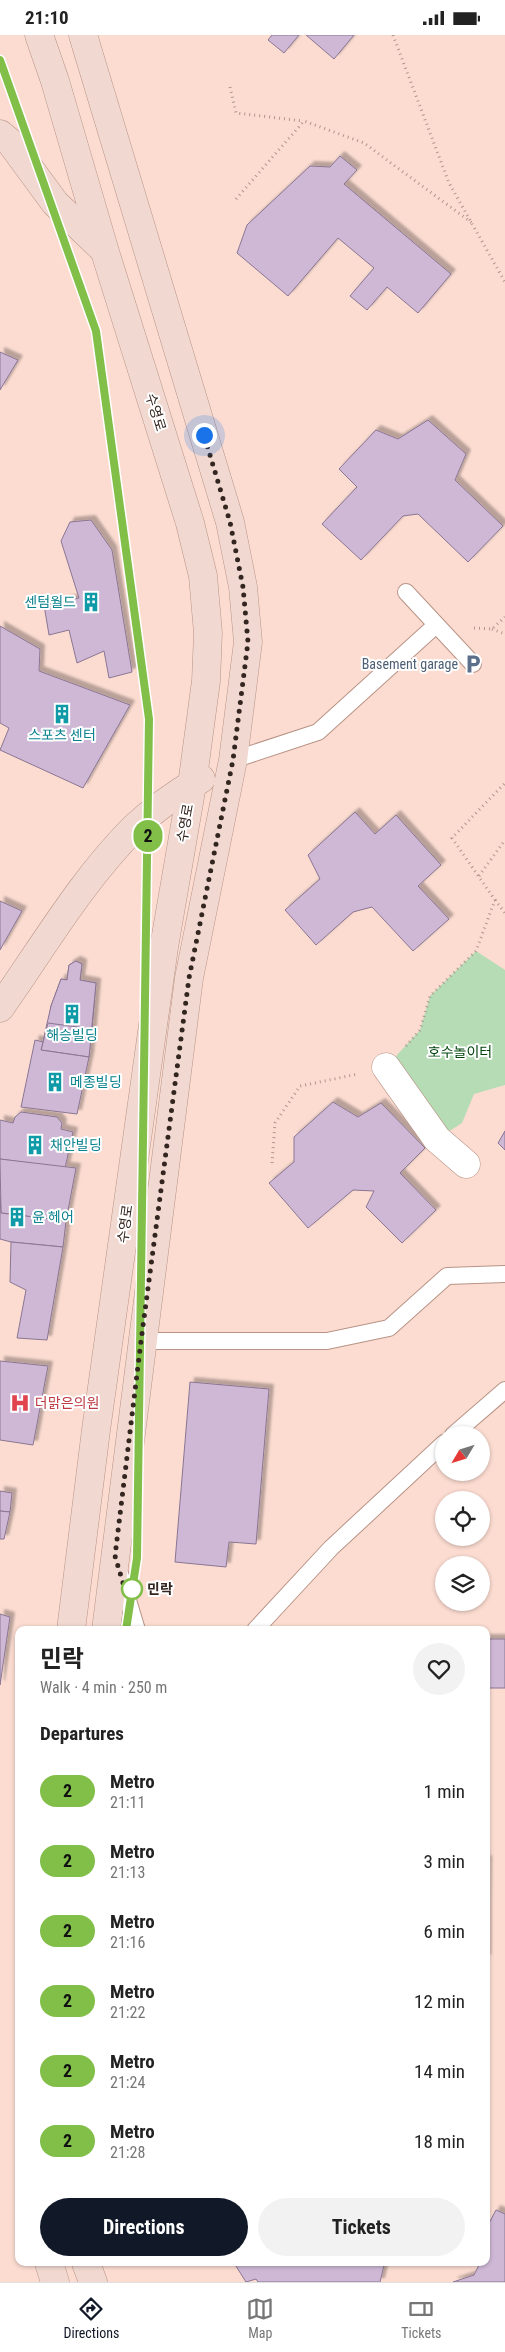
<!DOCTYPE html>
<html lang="en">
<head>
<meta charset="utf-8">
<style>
	body { margin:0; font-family:"Roboto Condensed","Noto Sans KR",sans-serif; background:#f2f2f2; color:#222; height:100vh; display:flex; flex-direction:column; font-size:19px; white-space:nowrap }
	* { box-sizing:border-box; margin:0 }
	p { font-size:16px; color:#767676 }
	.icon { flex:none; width:28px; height:28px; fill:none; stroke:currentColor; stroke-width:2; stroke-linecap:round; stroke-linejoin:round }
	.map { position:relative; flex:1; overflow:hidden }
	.drawer { position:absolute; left:15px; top:1591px; width:475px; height:640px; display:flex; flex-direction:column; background:#fff; border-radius:10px; box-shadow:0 1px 4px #0004 }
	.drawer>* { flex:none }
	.badge { padding:0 10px; border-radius:16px; font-size:18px; line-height:32px }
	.needle { width:32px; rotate:232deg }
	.controls { position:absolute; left:435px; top:1391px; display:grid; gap:10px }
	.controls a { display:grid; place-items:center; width:55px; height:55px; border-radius:50%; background:#fff; box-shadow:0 1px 4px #0004; font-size:25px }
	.you { position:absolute; width:25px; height:25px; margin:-12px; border:4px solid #fff; border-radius:50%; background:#1a73e8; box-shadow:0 0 0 8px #1a73e833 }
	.map>.badge { position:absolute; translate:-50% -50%; box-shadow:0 0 0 2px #fff }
	h2 { padding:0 25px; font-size:19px; line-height:45px }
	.round { display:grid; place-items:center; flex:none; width:52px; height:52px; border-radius:26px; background:#f2f2f2 }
	.headline { display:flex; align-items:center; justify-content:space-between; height:85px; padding:0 25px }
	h1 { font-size:24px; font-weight:700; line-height:38px }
	.cta { display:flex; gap:10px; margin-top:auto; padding:10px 25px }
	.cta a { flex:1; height:58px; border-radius:30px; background:#111827; color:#fff; font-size:20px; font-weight:700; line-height:58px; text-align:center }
	.cta a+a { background:#f2f2f2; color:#222 }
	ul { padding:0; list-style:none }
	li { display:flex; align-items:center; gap:15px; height:70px; padding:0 25px }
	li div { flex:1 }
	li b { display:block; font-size:19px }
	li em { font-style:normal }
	li .badge { min-width:55px; font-weight:700; text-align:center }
	.status { display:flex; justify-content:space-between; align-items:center; height:35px; padding:0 25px; background:#fff; direction:ltr }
	.status svg { height:14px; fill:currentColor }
	.menu { display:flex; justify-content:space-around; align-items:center; height:70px; border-top:1px solid #e0e0e0; background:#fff; font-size:14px; color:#767676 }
	.menu a { display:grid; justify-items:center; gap:2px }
	.menu .on { color:#111827 }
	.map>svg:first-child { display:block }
</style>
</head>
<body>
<div class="status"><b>21:10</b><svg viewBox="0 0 49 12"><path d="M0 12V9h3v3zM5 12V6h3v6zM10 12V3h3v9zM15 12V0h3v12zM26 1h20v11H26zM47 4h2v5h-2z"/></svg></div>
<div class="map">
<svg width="505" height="2247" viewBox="0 0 505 2247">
	<defs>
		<filter id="shadow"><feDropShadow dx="4.5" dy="-4.5" stdDeviation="1" flood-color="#0004"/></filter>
	</defs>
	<rect width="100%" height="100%" fill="#fcdcd1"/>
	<path fill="#b5dcb5" d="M476 916 505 935V1050L474 1059 462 1088 437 1104 386 1032 420 995 430 961Z"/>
	<g fill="#ceb8d6" stroke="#8a7692" filter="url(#shadow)">
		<path d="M272 0H299L284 18 268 5Z"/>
		<path d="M306 0H354L334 24Z"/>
		<path d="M340 121 357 135 344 149 451 239 418 278 387 252 367 275 350 261 374 233 338 203 288 261 237 218 247 190 310 131 330 132Z"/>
		<path d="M0 317 18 325 0 355Z"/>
		<path d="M428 385 466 419 455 445 503 491 468 527 418 479 403 481 361 525 322 489 357 452 339 434 376 395 398 404Z"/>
		<path d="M91 485 112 515 132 637 109 643 104 616 77 628 69 595 49 600 44 570 79 563 61 506 70 487Z"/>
		<path d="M0 591 40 614 39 636 130 670 83 753 0 715 9 693 0 688Z"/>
		<path d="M355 777 375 799 396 780 441 830 418 851 449 884 413 916 372 872 353 877 316 910 285 875 320 844 308 820Z"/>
		<path d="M0 866 22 876 0 915Z"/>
		<path d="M76 926 82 929 80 945 96 948 92 994 48 988 51 971 61 944 67 945 69 930Z"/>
		<path d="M76 926 82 929 80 945 96 948 89 1022 41 1015 51 971 61 944 67 945 69 930Z"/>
		<path d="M48 988 92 994 89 1022 41 1015Z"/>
		<path d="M35 1005 43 1007 41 1015 89 1022 77 1079 21 1072Z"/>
		<path d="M333 1067 358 1082 381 1068 425 1113 400 1138 436 1175 402 1208 366 1172 374 1156 353 1155 308 1193 269 1148 294 1127V1102Z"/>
		<path d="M21 1077 57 1082 62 1088 61 1094 73 1097 65 1133 0 1124V1085L13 1088 15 1082Z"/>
		<path d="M505 1096V1115L498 1108Z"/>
		<path d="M0 1124 76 1133 66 1186 1 1178Z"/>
		<path d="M0 1160 1 1178 66 1186 63 1212 11 1207 0 1204Z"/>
		<path d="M11 1207 63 1212 47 1305 17 1303 26 1255 10 1247Z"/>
		<path d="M0 1326 48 1331 33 1410 0 1405Z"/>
		<path d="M190 1347 269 1354 256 1509 229 1507 226 1532 175 1527Z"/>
		<path d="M0 1456 12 1458 10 1477 0 1476Z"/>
		<path d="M0 1476 10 1477 4 1504H0Z"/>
		<path d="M0 1579 10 1582 0 1650Z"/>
		<rect x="486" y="1604" width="19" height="49"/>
		<path d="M486 1825H487L486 1924Z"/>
		<path d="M496 2175 505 2179V2247H453L474 2240 480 2228H486V2194Z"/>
		<path d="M234 2228H374L384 2230 380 2247H258L256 2244 246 2247Z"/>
	</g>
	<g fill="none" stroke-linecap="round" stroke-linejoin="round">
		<defs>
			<g id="lane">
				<path d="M406 557 473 629"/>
				<path d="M233 725 318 697 436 590"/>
				<path d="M141 1306H327L389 1293 447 1241 505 1239"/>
				<path d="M453 1400 505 1355"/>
				<path d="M119 1535 137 1595"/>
				<path d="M255 1595 331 1513 444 1408"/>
			</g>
			<path id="street" d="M386 1032 437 1104 466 1129"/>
			<g id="secondary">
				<path d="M39 0 55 46 105 217 190 488 203 541 208 598 206 646 192 750 164 912 96 1395 71 1595"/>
				<path d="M83 0 230 487 243 552 248 607 233 725 189 943 106 1595"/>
				<path d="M0 99 11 108 55 168 104 215"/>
				<path d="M0 973C43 912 82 845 134 793 154 774 177 758 201 744"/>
				<path d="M49 2228 55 2247"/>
				<path d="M86 2228 93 2247"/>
			</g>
		</defs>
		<use href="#lane" stroke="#b89386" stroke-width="18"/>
		<use href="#street" stroke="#b89386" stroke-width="29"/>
		<use href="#secondary" stroke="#b89386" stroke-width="29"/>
		<g stroke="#af968d" stroke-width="3" stroke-dasharray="1 4" stroke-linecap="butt">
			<path d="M393 0 449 148 505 247"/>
			<path d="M230 52 236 78 303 86"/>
			<path d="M236 164 304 86 364 108 472 188"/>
			<path d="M474 593 492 594 505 582"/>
			<path d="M492 594 505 599"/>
			<path d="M479 841 505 805"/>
			<path d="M495 865 505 878"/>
			<path d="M406 1011 420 995 430 961 476 916 495 865 452 803 505 748"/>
			<path d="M272 1128 275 1088 300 1051 358 1039"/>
		</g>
		<use href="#lane" stroke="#fff" stroke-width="16"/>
		<use href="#street" stroke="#fff" stroke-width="28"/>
		<use href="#secondary" stroke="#f1d9d1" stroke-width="28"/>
	</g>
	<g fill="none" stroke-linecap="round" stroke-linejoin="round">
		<defs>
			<path id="line" d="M0 25 96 296 149 684 137 1523 126 1595"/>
		</defs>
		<use href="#line" stroke="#fff" stroke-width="11"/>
		<use href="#line" stroke="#81bf48" stroke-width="8"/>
		<path stroke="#33251f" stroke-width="5" stroke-dasharray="0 9" d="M132 1554 126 1558 115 1521 141 1306 189 943 233 725 248 607 243 552 230 487 204 400"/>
	</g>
	<defs>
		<symbol id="building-bare" viewBox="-9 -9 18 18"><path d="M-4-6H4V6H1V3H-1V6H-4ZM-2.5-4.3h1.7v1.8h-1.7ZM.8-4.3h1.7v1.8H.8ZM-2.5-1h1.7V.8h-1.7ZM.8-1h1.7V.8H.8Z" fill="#0f9aa8" stroke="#fff" stroke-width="2.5" paint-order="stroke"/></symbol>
		<symbol id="parking-bare" viewBox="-9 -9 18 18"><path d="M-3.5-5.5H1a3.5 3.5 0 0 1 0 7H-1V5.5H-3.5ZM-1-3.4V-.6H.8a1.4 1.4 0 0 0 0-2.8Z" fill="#5c6f8a" stroke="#fff" stroke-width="2.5" paint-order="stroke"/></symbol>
		<symbol id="hospital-bare" viewBox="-9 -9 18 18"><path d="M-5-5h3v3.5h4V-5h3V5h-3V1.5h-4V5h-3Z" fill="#e0444e" stroke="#fff" stroke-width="2.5" paint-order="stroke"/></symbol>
	</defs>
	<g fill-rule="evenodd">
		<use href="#building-bare" x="77" y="553" width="28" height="28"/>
		<use href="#parking-bare" x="459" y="615" width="28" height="28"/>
		<use href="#building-bare" x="48" y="665" width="28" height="28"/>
		<use href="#building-bare" x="58" y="965" width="28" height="28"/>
		<use href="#building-bare" x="41" y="1033" width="28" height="28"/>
		<use href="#building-bare" x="21" y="1096" width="28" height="28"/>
		<use href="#building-bare" x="3" y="1168" width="28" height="28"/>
		<use href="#hospital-bare" x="6" y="1354" width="28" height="28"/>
	</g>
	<circle fill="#fff" stroke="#81bf48" stroke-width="2.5" cx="132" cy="1554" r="10"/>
	<g text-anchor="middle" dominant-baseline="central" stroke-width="4" stroke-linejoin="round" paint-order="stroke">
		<g font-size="14" fill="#33251f" stroke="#fff">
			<text transform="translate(156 377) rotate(73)">수영로</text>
			<text transform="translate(185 788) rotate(-80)">수영로</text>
			<text transform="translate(125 1189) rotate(-82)">수영로</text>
		</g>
		<g font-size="14" fill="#0d838f" stroke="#fff" text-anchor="start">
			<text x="76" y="567" text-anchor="end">센텀월드</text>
			<text x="62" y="700" text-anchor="middle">스포츠 센터</text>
			<text x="72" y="1000" text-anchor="middle">해승빌딩</text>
			<text x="70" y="1047">메종빌딩</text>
			<text x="50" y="1110">채안빌딩</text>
			<text x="32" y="1182">윤 헤어</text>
		</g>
		<g font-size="14" fill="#4e5e75" stroke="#fff" text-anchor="end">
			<text x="458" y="629">Basement garage</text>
		</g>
		<g font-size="14" fill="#00460b" stroke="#fff">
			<text x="460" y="1017">호수놀이터</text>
		</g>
		<g font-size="14" fill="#be3a42" stroke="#fff" text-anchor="start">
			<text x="35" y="1368">더맑은의원</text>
		</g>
		<g font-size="14" font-weight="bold" fill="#33251f" stroke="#fff" text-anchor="start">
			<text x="147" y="1554">민락</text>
		</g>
	</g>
</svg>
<div class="controls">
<a><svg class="needle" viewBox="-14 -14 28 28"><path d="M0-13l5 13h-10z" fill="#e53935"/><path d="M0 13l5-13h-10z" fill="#767676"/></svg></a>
<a><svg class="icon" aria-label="locate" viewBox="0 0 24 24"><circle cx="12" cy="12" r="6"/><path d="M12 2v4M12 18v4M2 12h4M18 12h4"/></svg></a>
<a><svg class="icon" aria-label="layers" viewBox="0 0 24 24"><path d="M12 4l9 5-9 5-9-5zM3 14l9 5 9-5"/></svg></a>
</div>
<div class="you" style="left:204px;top:400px"></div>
<b class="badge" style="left:148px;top:801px;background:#81bf48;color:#111">2</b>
<section class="drawer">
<div class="headline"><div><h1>민락</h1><p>Walk · 4 min · 250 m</p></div><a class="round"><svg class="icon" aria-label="heart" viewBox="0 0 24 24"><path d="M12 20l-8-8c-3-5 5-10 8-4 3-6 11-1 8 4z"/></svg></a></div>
<h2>Departures</h2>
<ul>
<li><span class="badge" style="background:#81bf48;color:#111">2</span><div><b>Metro</b><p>21:11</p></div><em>1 min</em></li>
<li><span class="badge" style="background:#81bf48;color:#111">2</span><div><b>Metro</b><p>21:13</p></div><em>3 min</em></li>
<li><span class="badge" style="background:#81bf48;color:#111">2</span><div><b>Metro</b><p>21:16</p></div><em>6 min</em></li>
<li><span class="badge" style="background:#81bf48;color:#111">2</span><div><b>Metro</b><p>21:22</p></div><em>12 min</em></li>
<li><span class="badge" style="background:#81bf48;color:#111">2</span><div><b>Metro</b><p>21:24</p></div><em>14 min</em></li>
<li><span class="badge" style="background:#81bf48;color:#111">2</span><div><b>Metro</b><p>21:28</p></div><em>18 min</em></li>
</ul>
<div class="cta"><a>Directions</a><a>Tickets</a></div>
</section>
</div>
<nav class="menu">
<a class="on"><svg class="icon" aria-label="directions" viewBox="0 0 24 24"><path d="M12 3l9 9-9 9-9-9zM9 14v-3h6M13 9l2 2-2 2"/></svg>Directions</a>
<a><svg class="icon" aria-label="map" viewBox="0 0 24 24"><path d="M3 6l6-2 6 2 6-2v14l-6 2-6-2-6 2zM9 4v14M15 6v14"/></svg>Map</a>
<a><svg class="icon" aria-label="tickets" viewBox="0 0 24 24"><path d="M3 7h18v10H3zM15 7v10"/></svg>Tickets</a>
</nav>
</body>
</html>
